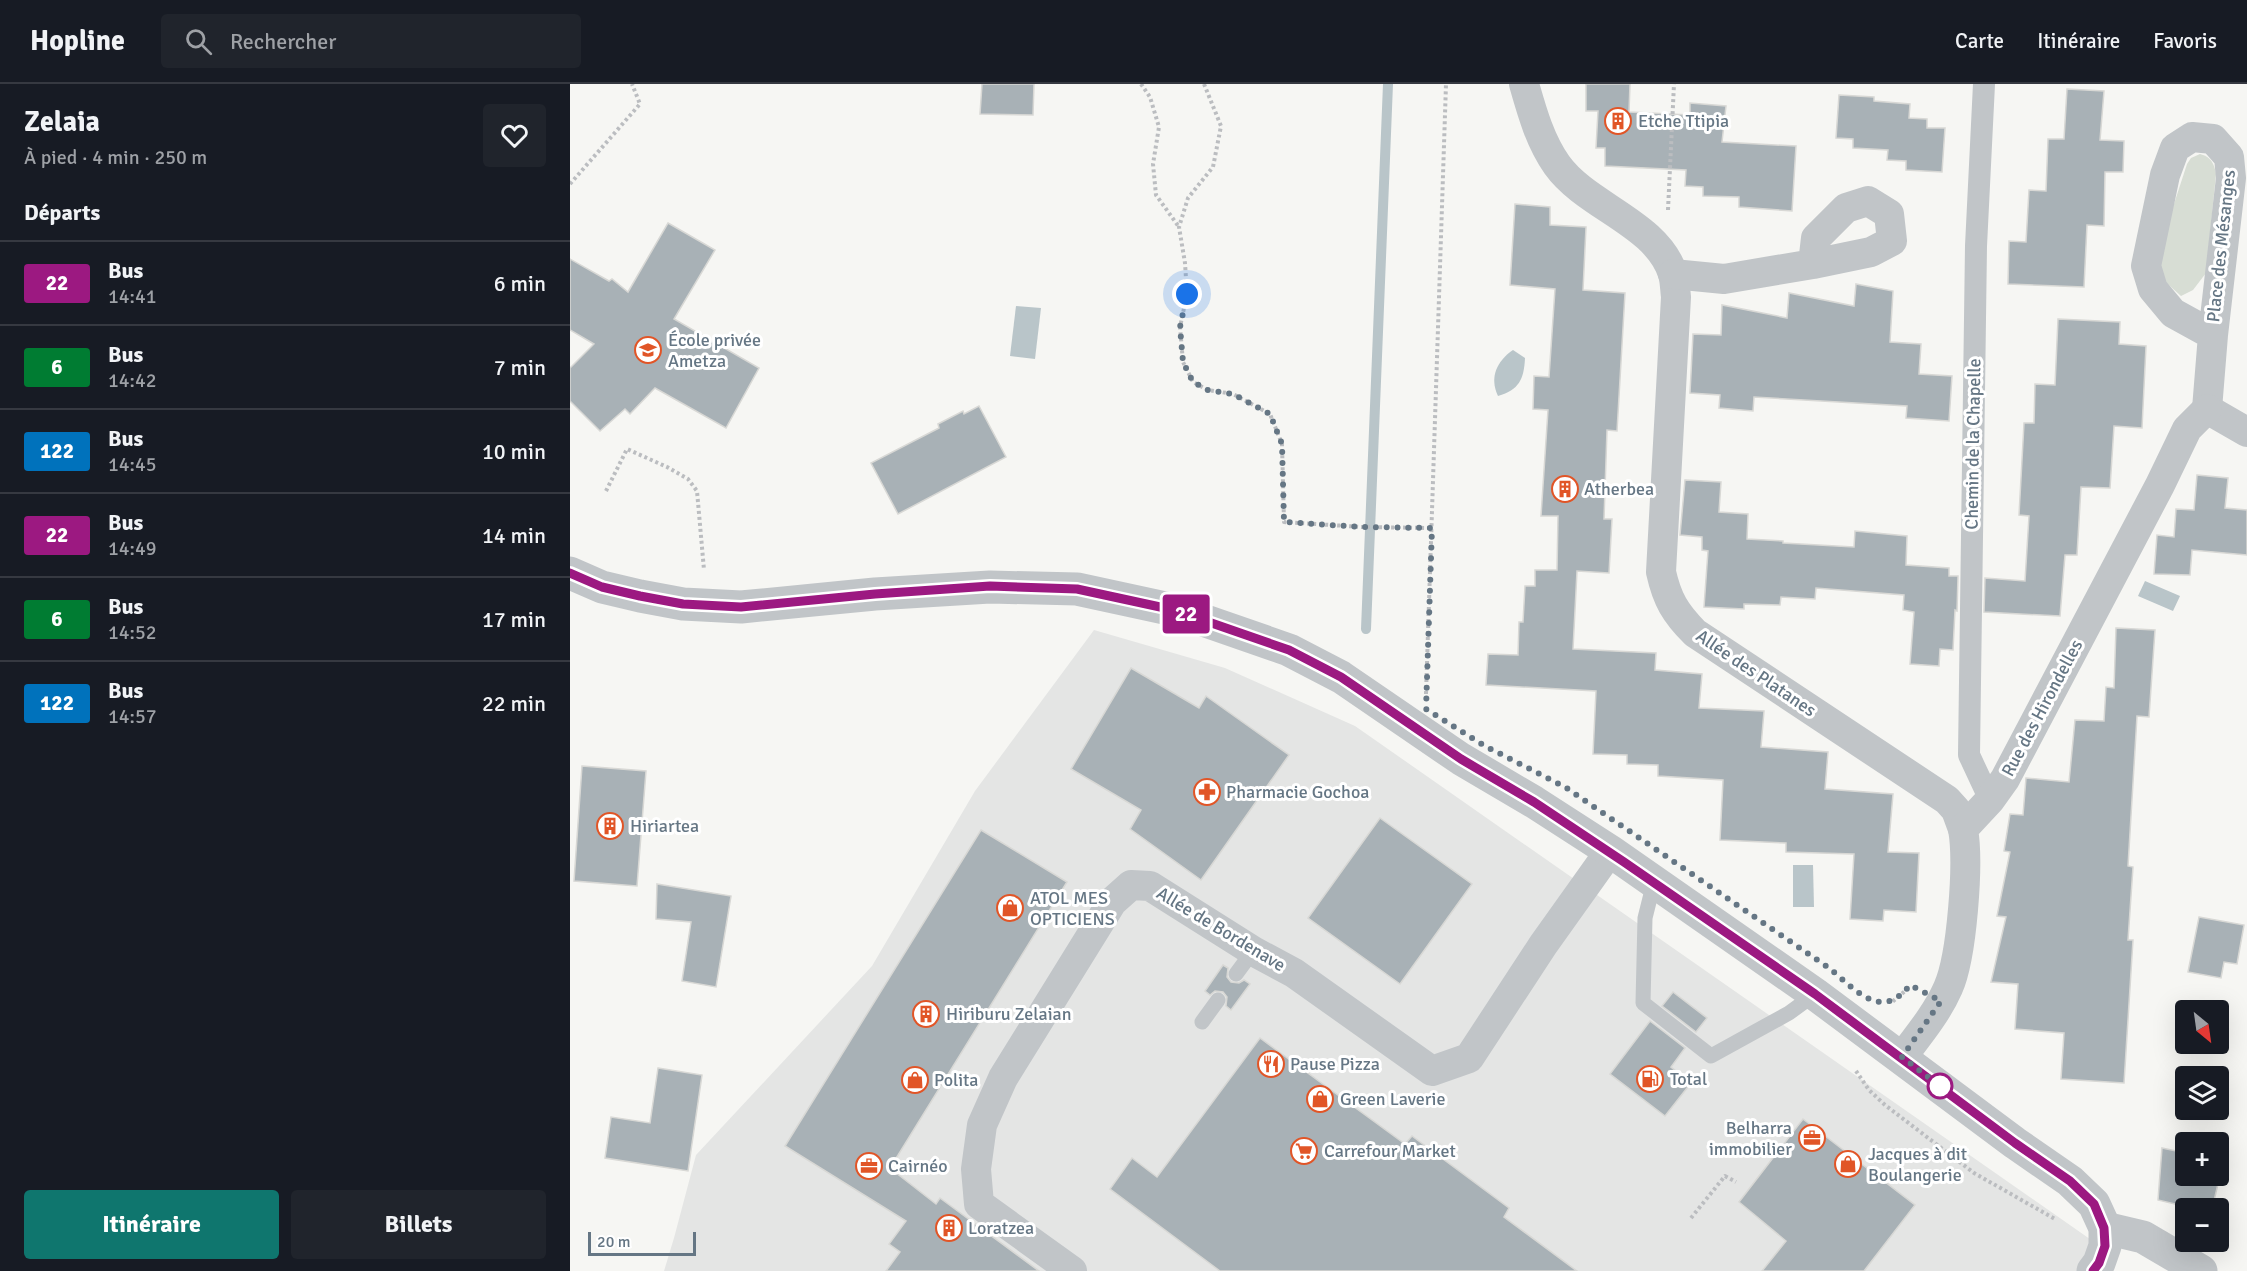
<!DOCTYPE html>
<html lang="fr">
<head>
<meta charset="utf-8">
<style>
	body { margin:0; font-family:Signika,sans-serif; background:#20242c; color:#f1f3f6; height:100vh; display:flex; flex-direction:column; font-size:22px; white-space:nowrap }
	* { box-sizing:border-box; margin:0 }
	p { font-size:20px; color:#9ea1a6 }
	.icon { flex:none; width:33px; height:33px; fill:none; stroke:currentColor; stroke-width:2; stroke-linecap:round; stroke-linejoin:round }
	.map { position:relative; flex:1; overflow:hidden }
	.side { display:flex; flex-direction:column; background:#171b24; width:570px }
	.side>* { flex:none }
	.badge { padding:0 12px; border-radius:4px; font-size:21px; line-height:39px }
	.needle { width:39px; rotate:151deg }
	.buttons { position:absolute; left:1605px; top:916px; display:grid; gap:12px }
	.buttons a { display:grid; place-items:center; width:54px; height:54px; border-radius:6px; background:#171b24; box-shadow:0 6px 24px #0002; font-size:30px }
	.scale { position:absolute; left:18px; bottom:15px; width:108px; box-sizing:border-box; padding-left:6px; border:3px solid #657684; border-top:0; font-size:16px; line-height:21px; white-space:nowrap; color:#657684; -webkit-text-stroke:4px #fff; paint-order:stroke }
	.you { position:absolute; width:30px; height:30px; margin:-15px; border:4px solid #fff; border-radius:50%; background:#1a73e8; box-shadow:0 0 0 9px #1a73e833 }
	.map>.badge { position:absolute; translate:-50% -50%; box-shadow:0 0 0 3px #fff }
	h2 { padding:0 24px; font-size:22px; line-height:54px }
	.round { display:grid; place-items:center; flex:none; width:63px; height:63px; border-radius:6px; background:#20242c }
	.summary { display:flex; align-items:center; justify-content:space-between; height:102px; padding:0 24px }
	h1 { font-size:28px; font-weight:700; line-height:45px }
	.primary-button { display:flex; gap:12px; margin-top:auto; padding:12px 24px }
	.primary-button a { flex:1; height:69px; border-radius:6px; background:#0f766e; color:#fff; font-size:24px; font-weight:700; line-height:69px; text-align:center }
	.primary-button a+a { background:#20242c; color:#f1f3f6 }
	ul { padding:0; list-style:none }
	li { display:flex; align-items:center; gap:18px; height:84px; padding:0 24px; border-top:2px solid #363941 }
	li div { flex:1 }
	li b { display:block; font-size:22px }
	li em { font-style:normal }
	li .badge { min-width:66px; font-weight:700; text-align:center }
	header { display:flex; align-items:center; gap:36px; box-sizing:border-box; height:84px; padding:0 30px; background:#171b24; border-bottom:2px solid #363941 }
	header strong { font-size:28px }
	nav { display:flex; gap:33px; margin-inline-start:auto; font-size:21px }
	.search { width:420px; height:54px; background:#20242c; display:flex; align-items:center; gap:15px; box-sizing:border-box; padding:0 21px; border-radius:6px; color:#9ea1a6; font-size:22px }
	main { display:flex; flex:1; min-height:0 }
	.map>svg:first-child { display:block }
</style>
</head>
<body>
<header>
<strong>Hopline</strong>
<div class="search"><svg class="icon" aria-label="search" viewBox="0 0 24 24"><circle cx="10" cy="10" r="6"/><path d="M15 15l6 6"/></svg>Rechercher</div>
<nav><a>Carte</a><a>Itinéraire</a><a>Favoris</a></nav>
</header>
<main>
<section class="side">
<div class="summary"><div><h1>Zelaia</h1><p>À pied · 4 min · 250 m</p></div><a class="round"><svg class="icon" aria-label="heart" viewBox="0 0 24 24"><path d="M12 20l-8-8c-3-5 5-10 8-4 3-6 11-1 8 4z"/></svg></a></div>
<h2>Départs</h2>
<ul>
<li><span class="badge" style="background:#9c1981;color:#fff">22</span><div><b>Bus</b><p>14:41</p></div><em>6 min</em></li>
<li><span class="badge" style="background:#007c32;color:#fff">6</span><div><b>Bus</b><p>14:42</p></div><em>7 min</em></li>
<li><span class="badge" style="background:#0072bc;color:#fff">122</span><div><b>Bus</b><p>14:45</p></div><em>10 min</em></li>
<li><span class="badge" style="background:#9c1981;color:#fff">22</span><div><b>Bus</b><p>14:49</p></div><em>14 min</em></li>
<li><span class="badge" style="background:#007c32;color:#fff">6</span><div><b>Bus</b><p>14:52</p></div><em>17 min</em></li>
<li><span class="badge" style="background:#0072bc;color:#fff">122</span><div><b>Bus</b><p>14:57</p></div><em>22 min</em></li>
</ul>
<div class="primary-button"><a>Itinéraire</a><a>Billets</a></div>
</section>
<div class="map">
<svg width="1677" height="1187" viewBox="0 0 1677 1187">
	<rect width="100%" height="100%" fill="#f6f6f3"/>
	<path fill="#e4e5e4" d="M524 546 655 584 785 642 1527 1160 1507 1187H94L104 1154 126 1071 302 882 405 707Z"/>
	<path fill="#d7ddd4" d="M1630 70C1641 73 1644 79 1646 90L1636 189 1623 206 1611 212 1590 193V163L1617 80 1621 74Z"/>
	<g fill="#b9c5c9">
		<path d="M446 222 471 224 465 275 440 272Z"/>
		<path d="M943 266 955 274C954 295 949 306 928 312 919 293 927 277 943 266Z"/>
		<path d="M1575 497 1610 512 1603 527 1568 512Z"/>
		<path d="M1223 781H1243L1244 823H1223Z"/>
	</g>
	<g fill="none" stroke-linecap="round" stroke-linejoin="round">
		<path stroke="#b9c5c9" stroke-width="10" d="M796 545 818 0"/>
	</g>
	<g fill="#a8b1b6" stroke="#d8d8d5" stroke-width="1.5">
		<path d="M412 0H464L463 31 410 30Z"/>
		<path d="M1016 0H1060L1059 28 1120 31V19L1156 22 1152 58 1226 62 1222 127 1169 123V113L1133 112V103L1115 102 1116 86 1035 82V64H1026L1028 27H1016Z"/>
		<path d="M1497 5 1534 7 1530 56 1554 57 1553 88H1535L1534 142 1517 141 1514 203 1438 200 1439 157 1456 158 1459 106 1476 107 1478 55H1494Z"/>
		<path d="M1269 11 1304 13V17L1340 20 1339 34 1357 35V44H1375L1372 88 1336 86V77L1317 76 1318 66 1283 64V55L1266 54Z"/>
		<path d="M945 120 980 123V141L1016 143 1013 206 1055 209 1047 347 1037 346 1034 435H1042L1039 489 1007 487 1003 565 1086 569 1085 586 1132 590 1129 624 1194 627 1191 663 1258 668 1255 705 1323 710 1318 768 1349 769 1346 828 1314 826 1313 837 1280 835 1284 770 1216 768V759L1150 756 1153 696 1088 692V681L1057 680V671L1023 670 1026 607 916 601 918 570 948 571 949 538H953L955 502H965V486H987L988 432H971L978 326 963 325 964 292 979 293 985 205 940 201Z"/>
		<path d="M98 139 145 166 104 235 189 284 156 344 85 304 60 330 55 325 30 347 0 317V284L24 260 0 246V175L39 197 42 195 58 208Z"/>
		<path d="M1286 200 1323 207 1320 258 1351 260 1349 290 1382 292 1379 337 1336 334 1337 322 1184 313 1183 327 1149 324 1150 311 1120 309 1123 250 1151 251 1152 221 1217 234 1219 209 1284 222Z"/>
		<path d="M1488 235 1550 238 1549 260 1576 262 1572 344 1544 342 1540 404 1511 403 1507 471H1495L1490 532 1414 528 1415 494 1455 497 1459 432 1449 431 1454 339H1464L1465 300 1485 301Z"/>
		<path d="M409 322 436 373 328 430 301 379 369 344 368 340 393 327 394 330Z"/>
		<path d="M1627 391 1658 394 1655 424 1677 426V471L1622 466 1620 491 1584 490 1587 451 1604 453 1606 425 1624 426Z"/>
		<path d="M1115 396 1151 398 1149 428 1178 430 1177 455 1213 457V459L1284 463 1285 447 1337 452 1336 481 1379 484V492H1388L1387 527 1385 526 1383 566 1370 565 1369 582 1340 580 1344 528 1333 526 1334 511 1246 504 1245 515 1211 513 1210 521 1174 520V525L1134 523 1138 467 1132 466V453L1110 451Z"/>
		<path d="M1546 544 1585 546 1579 633 1567 632 1558 782 1563 783 1558 856H1563L1554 999 1491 995 1494 949 1445 945 1448 900 1421 898 1436 833 1427 832 1440 768 1434 767 1440 730 1453 731 1456 694 1499 698 1505 636 1534 637 1536 603 1544 604Z"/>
		<path d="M561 584 629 624 636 612 719 671 631 796 560 745 571 726 501 685Z"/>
		<path d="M12 682 76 687 67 802 4 797Z"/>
		<path d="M810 734 902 800 830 900 738 834Z"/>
		<path d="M411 746 497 798 320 1084 366 1120 370 1114 469 1187H316L330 1168 319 1160 336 1137 215 1062Z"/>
		<path d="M87 800 161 812 146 903 112 897 121 838 86 835Z"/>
		<path d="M1629 833 1674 841 1667 880 1654 878 1651 894 1618 888Z"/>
		<path d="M653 881 658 884 657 893 661 898 669 899 674 896 680 900 661 926 656 922 657 913 653 908 645 907 640 911 635 907Z"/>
		<path d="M1103 908 1137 934 1126 948 1092 922Z"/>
		<path d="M1080 937 1115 964 1101 983 1121 999 1095 1032 1040 990Z"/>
		<path d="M690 954 835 1060 842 1052 939 1124 934 1133 1007 1187H650L540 1105 562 1074 587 1093Z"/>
		<path d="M88 984 132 991 118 1087 35 1074 41 1033 80 1039Z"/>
		<path d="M1233 1035 1345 1121 1294 1187H1192L1216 1157 1169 1118Z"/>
		<path d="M1592 1064 1616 1069V1092H1648V1078L1653 1079 1642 1125H1626L1588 1116Z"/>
	</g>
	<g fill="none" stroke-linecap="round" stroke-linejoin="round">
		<g stroke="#bbbdc0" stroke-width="4" stroke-dasharray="3 3" stroke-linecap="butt">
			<path d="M571 0 580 13 589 43 583 80 586 111 609 143"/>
			<path d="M634 0 651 42 643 83 618 114 609 143 615 179 617 210 610 243 613 278 623 298 638 306 663 310 700 330 712 360 714 438 792 443 862 444"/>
			<path d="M0 100 70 20 62 0"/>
			<path d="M1098 126 1104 0"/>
			<path d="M36 407 57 365 97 383 118 395 127 407 134 486"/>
			<path d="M856 610 876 0"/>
			<path d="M1317 918H1322L1335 907"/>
			<path d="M1286 987 1299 1006 1315 1021 1404 1089 1485 1135"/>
			<path d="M1121 1134 1155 1092 1166 1098"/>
		</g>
		<g stroke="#c1c5c8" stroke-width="15">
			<path d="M1084 798 1075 834 1073 919 1141 972 1219 929 1245 910"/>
			<path d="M666 890 683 867"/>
			<path d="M632 938 648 916"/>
		</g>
		<path stroke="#c1c5c8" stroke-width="22" d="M1414 0 1406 162 1399 671 1420 716"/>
		<g stroke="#c1c5c8" stroke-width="30">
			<path d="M954 0C962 28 970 57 987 81 1017 123 1087 139 1103 190 1105 197 1105 205 1106 213L1091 488C1097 515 1105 529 1125 549L1377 716 1386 726 1393 745"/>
			<path d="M1103 190 1154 195 1243 180 1301 168 1322 157 1319 130 1298 117 1276 124 1246 154 1243 180"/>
			<path d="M1637 325 1643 251 1661 94 1659 73 1643 55 1622 53 1605 64 1595 91 1576 182 1583 205 1603 229 1643 251"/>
			<path d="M1637 325 1677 348"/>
			<path d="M1332 973C1348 952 1367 929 1378 904 1392 873 1399 779 1393 745L1420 716 1435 695 1590 401 1617 345 1637 325"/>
			<path d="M502 1187 409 1120 406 1085 412 1041 433 994 542 818 561 801 580 802 683 867 724 889 862 987 899 974 973 861 1040 767"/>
		</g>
		<g stroke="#c1c5c8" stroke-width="33">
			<path d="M0 489 32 503 70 512 113 520 171 523 305 510 420 503 507 505 604 526 719 566 771 593 891 675 964 718 1040 767 1245 910 1445 1059 1500 1097 1524 1120 1535 1144V1162L1529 1179 1523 1187"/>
			<path d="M1535 1144 1573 1153 1631 1187"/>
		</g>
	</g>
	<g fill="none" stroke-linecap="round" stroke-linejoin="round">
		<defs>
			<path id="line" d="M0 489 32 503 70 512 113 520 171 523 305 510 420 502 507 505 604 526 719 566 771 593 891 675 964 718 1054 778 1245 910 1445 1059 1500 1097 1524 1120 1534 1144 1535 1162 1529 1179 1523 1187"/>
		</defs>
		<use href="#line" stroke="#fff" stroke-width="14"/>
		<use href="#line" stroke="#9c1981" stroke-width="9"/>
		<path stroke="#657684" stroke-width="6" stroke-dasharray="0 10.8" d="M617 210 610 243 613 278 623 298 638 306 663 310 700 330 712 360 714 438 792 443 862 444 856 625 915 662 995 703 1259 884C1286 906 1311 938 1340 901L1371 917 1332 973 1370 1002"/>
	</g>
	<defs>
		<symbol id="building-ring" viewBox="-11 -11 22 22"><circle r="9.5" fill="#fff" stroke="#e15527" stroke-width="1.5"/><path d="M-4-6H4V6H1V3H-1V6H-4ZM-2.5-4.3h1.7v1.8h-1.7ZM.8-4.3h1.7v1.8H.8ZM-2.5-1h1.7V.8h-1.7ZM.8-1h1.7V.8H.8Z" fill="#e15527"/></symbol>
		<symbol id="school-ring" viewBox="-11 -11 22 22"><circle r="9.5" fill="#fff" stroke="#e15527" stroke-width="1.5"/><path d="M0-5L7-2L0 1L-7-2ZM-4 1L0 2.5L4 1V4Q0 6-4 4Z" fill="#e15527"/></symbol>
		<symbol id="pharmacy-ring" viewBox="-11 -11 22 22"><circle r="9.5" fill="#fff" stroke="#e15527" stroke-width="1.5"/><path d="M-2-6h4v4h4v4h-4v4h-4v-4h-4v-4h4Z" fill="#e15527"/></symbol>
		<symbol id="shop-ring" viewBox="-11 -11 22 22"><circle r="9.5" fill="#fff" stroke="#e15527" stroke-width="1.5"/><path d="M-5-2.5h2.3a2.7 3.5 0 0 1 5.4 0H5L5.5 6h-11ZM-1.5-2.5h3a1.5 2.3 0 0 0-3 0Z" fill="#e15527"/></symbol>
		<symbol id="restaurant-ring" viewBox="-11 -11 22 22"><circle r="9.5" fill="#fff" stroke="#e15527" stroke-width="1.5"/><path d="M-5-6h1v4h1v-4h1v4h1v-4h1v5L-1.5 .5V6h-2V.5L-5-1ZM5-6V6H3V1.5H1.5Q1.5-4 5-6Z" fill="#e15527"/></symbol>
		<symbol id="fuel-ring" viewBox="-11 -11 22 22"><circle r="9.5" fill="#fff" stroke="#e15527" stroke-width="1.5"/><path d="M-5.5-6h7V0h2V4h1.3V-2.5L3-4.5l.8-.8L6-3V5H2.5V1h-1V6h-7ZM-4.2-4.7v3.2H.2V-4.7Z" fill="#e15527"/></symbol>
		<symbol id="office-ring" viewBox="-11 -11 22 22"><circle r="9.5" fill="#fff" stroke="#e15527" stroke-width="1.5"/><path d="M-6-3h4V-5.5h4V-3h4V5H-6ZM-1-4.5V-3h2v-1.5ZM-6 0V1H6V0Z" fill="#e15527"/></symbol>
		<symbol id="supermarket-ring" viewBox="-11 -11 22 22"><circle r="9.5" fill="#fff" stroke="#e15527" stroke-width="1.5"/><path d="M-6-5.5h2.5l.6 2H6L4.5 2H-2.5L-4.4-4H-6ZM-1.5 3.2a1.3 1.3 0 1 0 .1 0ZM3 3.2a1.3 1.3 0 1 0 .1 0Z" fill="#e15527"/></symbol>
	</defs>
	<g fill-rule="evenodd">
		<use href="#building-ring" x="1033" y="22" width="30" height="30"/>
		<use href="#school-ring" x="63" y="251" width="30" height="30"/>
		<use href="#building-ring" x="980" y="390" width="30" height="30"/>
		<use href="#pharmacy-ring" x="622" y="693" width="30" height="30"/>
		<use href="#building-ring" x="25" y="727" width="30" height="30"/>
		<use href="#shop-ring" x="425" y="809" width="30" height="30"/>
		<use href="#building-ring" x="341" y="915" width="30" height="30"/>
		<use href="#restaurant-ring" x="686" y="965" width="30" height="30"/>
		<use href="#fuel-ring" x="1065" y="980" width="30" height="30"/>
		<use href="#shop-ring" x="330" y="981" width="30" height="30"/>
		<use href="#shop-ring" x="735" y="1000" width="30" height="30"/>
		<use href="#office-ring" x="1227" y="1039" width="30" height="30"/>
		<use href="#supermarket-ring" x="719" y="1052" width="30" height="30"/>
		<use href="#shop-ring" x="1263" y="1065" width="30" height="30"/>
		<use href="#office-ring" x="284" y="1067" width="30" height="30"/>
		<use href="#building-ring" x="364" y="1129" width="30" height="30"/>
	</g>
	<circle fill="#fff" stroke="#9c1981" stroke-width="3" cx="1370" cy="1002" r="12"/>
	<g text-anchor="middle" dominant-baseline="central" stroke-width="6" stroke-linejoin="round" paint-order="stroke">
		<g font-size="18" fill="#657684" stroke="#fff" text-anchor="start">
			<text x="1068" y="37">Etche Ttipia</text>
			<text x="98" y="256">École privée<tspan x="98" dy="21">Ametza</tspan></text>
			<text x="1014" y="405">Atherbea</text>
			<text x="656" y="708">Pharmacie Gochoa</text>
			<text x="60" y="742">Hiriartea</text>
			<text x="460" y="814">ATOL MES<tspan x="460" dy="21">OPTICIENS</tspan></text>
			<text x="376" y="930">Hiriburu Zelaian</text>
			<text x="720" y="980">Pause Pizza</text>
			<text x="1100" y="995">Total</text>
			<text x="364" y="996">Polita</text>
			<text x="770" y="1015">Green Laverie</text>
			<text x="1222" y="1044" text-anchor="end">Belharra<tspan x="1222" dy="21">immobilier</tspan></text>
			<text x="754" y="1067">Carrefour Market</text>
			<text x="1298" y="1070">Jacques à dit<tspan x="1298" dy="21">Boulangerie</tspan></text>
			<text x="318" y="1082">Cairnéo</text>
			<text x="398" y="1144">Loratzea</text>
		</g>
		<g font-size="18" fill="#657684" stroke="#fff">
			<text transform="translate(1651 162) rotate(-84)">Place des Mésanges</text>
			<text transform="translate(1403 360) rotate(-89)">Chemin de la Chapelle</text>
			<text transform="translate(1186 589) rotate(34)">Allée des Platanes</text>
			<text transform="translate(1472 624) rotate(-62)">Rue des Hirondelles</text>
			<text transform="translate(651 845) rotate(31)">Allée de Bordenave</text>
		</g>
	</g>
</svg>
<div class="buttons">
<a><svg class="needle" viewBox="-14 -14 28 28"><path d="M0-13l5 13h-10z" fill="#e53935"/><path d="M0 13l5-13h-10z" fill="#9ea1a6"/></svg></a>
<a><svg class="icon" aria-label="layers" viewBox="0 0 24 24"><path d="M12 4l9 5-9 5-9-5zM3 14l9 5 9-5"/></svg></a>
<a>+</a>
<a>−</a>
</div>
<div class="scale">20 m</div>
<div class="you" style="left:617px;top:210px"></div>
<b class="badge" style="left:616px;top:530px;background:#9c1981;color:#fff">22</b>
</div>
</main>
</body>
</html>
